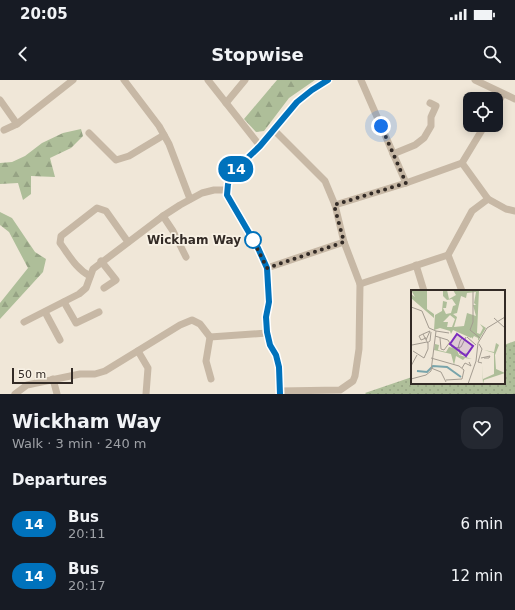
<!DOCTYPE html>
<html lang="en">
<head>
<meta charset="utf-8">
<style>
	body { margin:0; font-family:"DejaVu Sans",sans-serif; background:#242831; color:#f1f3f6; height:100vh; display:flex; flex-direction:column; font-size:15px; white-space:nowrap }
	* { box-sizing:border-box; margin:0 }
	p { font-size:13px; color:#9ea1a6 }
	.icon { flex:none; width:22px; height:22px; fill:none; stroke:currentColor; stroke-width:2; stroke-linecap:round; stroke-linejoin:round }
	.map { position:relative; height:314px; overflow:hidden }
	.panel { display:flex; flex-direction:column; background:#171b24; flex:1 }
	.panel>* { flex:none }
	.badge { padding:0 8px; border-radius:13px; font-size:14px; line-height:26px }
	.controls { position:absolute; left:463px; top:12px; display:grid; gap:8px }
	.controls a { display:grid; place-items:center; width:40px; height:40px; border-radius:8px; background:#171b24; box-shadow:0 2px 10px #0003; font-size:20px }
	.scale { position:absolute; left:12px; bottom:10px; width:61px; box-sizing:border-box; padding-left:4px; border:2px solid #332b26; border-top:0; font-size:11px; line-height:14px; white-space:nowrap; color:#332b26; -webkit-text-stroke:3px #f8f1e4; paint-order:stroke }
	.you { position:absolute; width:20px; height:20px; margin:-10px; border:3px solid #fff; border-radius:50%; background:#1a73e8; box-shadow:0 0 0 6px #1a73e833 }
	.map>.badge { position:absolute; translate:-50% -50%; box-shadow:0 0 0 2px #fff }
	h2 { padding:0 12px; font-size:15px; line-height:36px }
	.round { display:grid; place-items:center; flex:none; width:42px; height:42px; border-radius:12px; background:#242831 }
	.headline { display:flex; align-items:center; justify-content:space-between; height:68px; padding:0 12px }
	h1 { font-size:19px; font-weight:600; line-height:30px }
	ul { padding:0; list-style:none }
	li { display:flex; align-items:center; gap:12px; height:52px; padding:0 12px }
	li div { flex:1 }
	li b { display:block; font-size:15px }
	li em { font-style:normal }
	li .badge { min-width:44px; font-weight:700; text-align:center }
	.status { display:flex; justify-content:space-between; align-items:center; height:28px; padding:0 20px; background:#171b24; direction:ltr }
	.status svg { height:11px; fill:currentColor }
	header { display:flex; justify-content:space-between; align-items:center; height:52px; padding:0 12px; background:#171b24; font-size:18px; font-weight:600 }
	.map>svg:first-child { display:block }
</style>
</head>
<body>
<div class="status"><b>20:05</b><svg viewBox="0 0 49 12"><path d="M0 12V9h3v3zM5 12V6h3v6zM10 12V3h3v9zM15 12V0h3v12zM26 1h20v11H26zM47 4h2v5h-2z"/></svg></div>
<header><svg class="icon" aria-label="back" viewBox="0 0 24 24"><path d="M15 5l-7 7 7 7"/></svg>Stopwise<svg class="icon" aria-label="search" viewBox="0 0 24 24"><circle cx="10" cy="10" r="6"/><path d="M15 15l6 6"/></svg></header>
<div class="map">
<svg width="515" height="314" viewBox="0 0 515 314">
	<defs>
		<pattern id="forest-firs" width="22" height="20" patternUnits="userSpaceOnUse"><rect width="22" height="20" fill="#aebe99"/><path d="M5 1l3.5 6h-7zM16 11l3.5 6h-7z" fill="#96a384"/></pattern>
		<pattern id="park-dots" width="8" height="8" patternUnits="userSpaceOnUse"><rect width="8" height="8" fill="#aebe99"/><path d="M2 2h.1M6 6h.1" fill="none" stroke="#96a384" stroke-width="1.8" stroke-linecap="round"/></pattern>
	</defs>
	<rect width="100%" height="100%" fill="#f0e7d8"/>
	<g fill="url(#forest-firs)">
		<path d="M277 0H315L289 18 264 51 256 52 244 39Z"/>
		<path d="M81 49 83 56 71 68 50 78 55 97 31 96V114L23 120 18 103 0 104V83L12 82 25 76 42 63 63 53Z"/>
		<path d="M0 132 12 138 35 172 46 179 43 192 0 239V223L28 188 9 152 0 145Z"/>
	</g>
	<path fill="url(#park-dots)" d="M515 261V314H366L365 313 412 297V303H504V265Z"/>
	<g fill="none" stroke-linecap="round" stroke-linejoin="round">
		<g stroke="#c7b8a5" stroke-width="7">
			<path d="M124 0 159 46 169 64 190 119"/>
			<path d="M208 0 260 66"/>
			<path d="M361 0 406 103"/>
			<path d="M475 0 515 19"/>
			<path d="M0 20 17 44"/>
			<path d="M226 23 245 0"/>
			<path d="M496 26 503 14"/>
			<path d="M4 50 17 44 73 0"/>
			<path d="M274 50 325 101 335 125 344 162 360 204 359 269 355 296 353 301 340 310 280 311"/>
			<path d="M89 53 116 80 129 76 164 55"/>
			<path d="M393 74 415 65 424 58 431 46V37L436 26 430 23"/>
			<path d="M462 83 488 119 506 129 515 131"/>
			<path d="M335 125 406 103 462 83 485 45"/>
			<path d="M163 136 173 151 186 177"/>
			<path d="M448 175 462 211"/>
			<path d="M101 181 116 200 104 208"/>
			<path d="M416 185 424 211"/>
			<path d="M267 188 344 162"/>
			<path d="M90 196C76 189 69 175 60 163L61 156 97 128 106 131 128 162"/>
			<path d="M360 204 448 175 472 131 488 119"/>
			<path d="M64 222 76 243 99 232"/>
			<path d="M45 232 60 260"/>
			<path d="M24 242 79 214 86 208 93 189 163 136 180 125 202 113 214 110H228"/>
			<path d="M210 257 267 253"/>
			<path d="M138 271 148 288 146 314"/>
			<path d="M53 299 57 314"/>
			<path d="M15 314 27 305 80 294H95L105 291 180 245 192 240 200 244 210 257 206 281 211 299"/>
			<path d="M280 314 279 287 276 275 270 265 267 253 266 237 269 222 267 188 258 168 227 115 228 105 235 90 260 66 297 22 312 10 328 0"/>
		</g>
	</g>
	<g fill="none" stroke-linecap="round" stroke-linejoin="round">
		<defs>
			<path id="line" d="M280 314 279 287 276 275 270 265 267 252 266 237 269 222 267 188 258 168 227 115 228 104 235 90 260 66 297 22 312 10 328 0"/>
		</defs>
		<use href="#line" stroke="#fff" stroke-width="9"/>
		<use href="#line" stroke="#0072bc" stroke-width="6"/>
		<path stroke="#332b26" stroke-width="4" stroke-dasharray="0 7.2" d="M253 160 252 158 267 188 344 162 334 125 406 103 381 46"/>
	</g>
	<circle fill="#fff" stroke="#0072bc" stroke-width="2" cx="253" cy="160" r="8"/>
	<g text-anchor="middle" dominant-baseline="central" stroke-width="3.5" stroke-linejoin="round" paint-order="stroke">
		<g font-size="12" font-weight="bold" fill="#332b26" stroke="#f8f1e4" text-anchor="end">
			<text x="241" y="160">Wickham Way</text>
		</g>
	</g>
	<g transform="translate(411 210)">
		<rect width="94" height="94" fill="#f0e7d8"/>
		<path d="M0 0H16V19L23 24V28L0 8V4L4 7ZM36 0 38 9 45 5 42 0H68L66 43 69 44 72 38 69 34 75 38 67 51V48L63 46 61 49V47L60 48 42 40 40 44 39 41 29 38 23 40 24 25 31 21 32 11 36 12 35 18H32L35 24 40 23 42 16 45 15 41 9 36 10 32 6V1ZM65 2 63 13 65 15H62L65 26 56 23 53 36 43 37 46 27 42 24 46 23 50 6 55 8 56 3ZM39 25 44 29 41 37H36L37 32H32ZM85 53 88 55 84 65 85 79 94 83 73 90 72 94 71 75 72 89 83 84V74H76H83V63L73 60 83 62ZM24 54 28 55 27 60 35 62 38 57 48 59 46 60 48 65 61 69 54 68 52 70 45 66 43 75 40 64 23 60Z" fill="#aebe99" fill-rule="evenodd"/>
		<path fill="none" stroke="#78a4ab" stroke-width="2" d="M6 81 16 82 22 76 36 77 50 87"/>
		<path fill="none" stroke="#a49c91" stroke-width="1" d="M62 0V32L59 40 69 48M0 17 11 21 18 38 25 41 20 81 15 85 0 89M83 28 94 38M25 41 38 43M12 44 19 41 15 50M24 46 37 50 41 57 45 58 50 57 55 47M56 47 65 55M15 48 10 50 8 46 12 44 14 48H15V50L17 53V59M29 48 30 59 33 60 39 52M16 53 19 51 20 42M67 53 76 38 94 27M68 54 71 59 67 72 71 73M1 55 16 52M47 58 49 51 51 48 53 50M48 58 49 64H56M2 61 13 68 17 59M20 68 48 76 53 80 51 89 35 90M70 68 79 66 78 68H73M0 76 6 65M20 78 30 82 35 92M51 78 54 73 60 76 58 72M57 94 65 71 67 53"/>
		<path fill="#7b2cbf" fill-opacity="0.15" stroke="#7b2cbf" stroke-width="2" d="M46 44 62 56 55 66 39 54Z"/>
		<rect width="94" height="94" fill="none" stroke="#332b26" stroke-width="2"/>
	</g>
</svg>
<div class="controls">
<a><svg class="icon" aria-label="locate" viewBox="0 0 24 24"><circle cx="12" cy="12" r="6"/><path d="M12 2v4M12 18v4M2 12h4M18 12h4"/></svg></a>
</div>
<div class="scale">50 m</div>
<div class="you" style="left:381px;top:46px"></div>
<b class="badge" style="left:236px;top:89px;background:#0072bc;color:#fff">14</b>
</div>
<section class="panel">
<div class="headline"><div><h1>Wickham Way</h1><p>Walk · 3 min · 240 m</p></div><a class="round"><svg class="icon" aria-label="heart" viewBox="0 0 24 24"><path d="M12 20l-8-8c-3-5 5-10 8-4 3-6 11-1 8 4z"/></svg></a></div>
<h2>Departures</h2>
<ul>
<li><span class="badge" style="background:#0072bc;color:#fff">14</span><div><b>Bus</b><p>20:11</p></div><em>6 min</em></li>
<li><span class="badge" style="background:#0072bc;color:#fff">14</span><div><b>Bus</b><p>20:17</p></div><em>12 min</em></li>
</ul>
</section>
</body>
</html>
